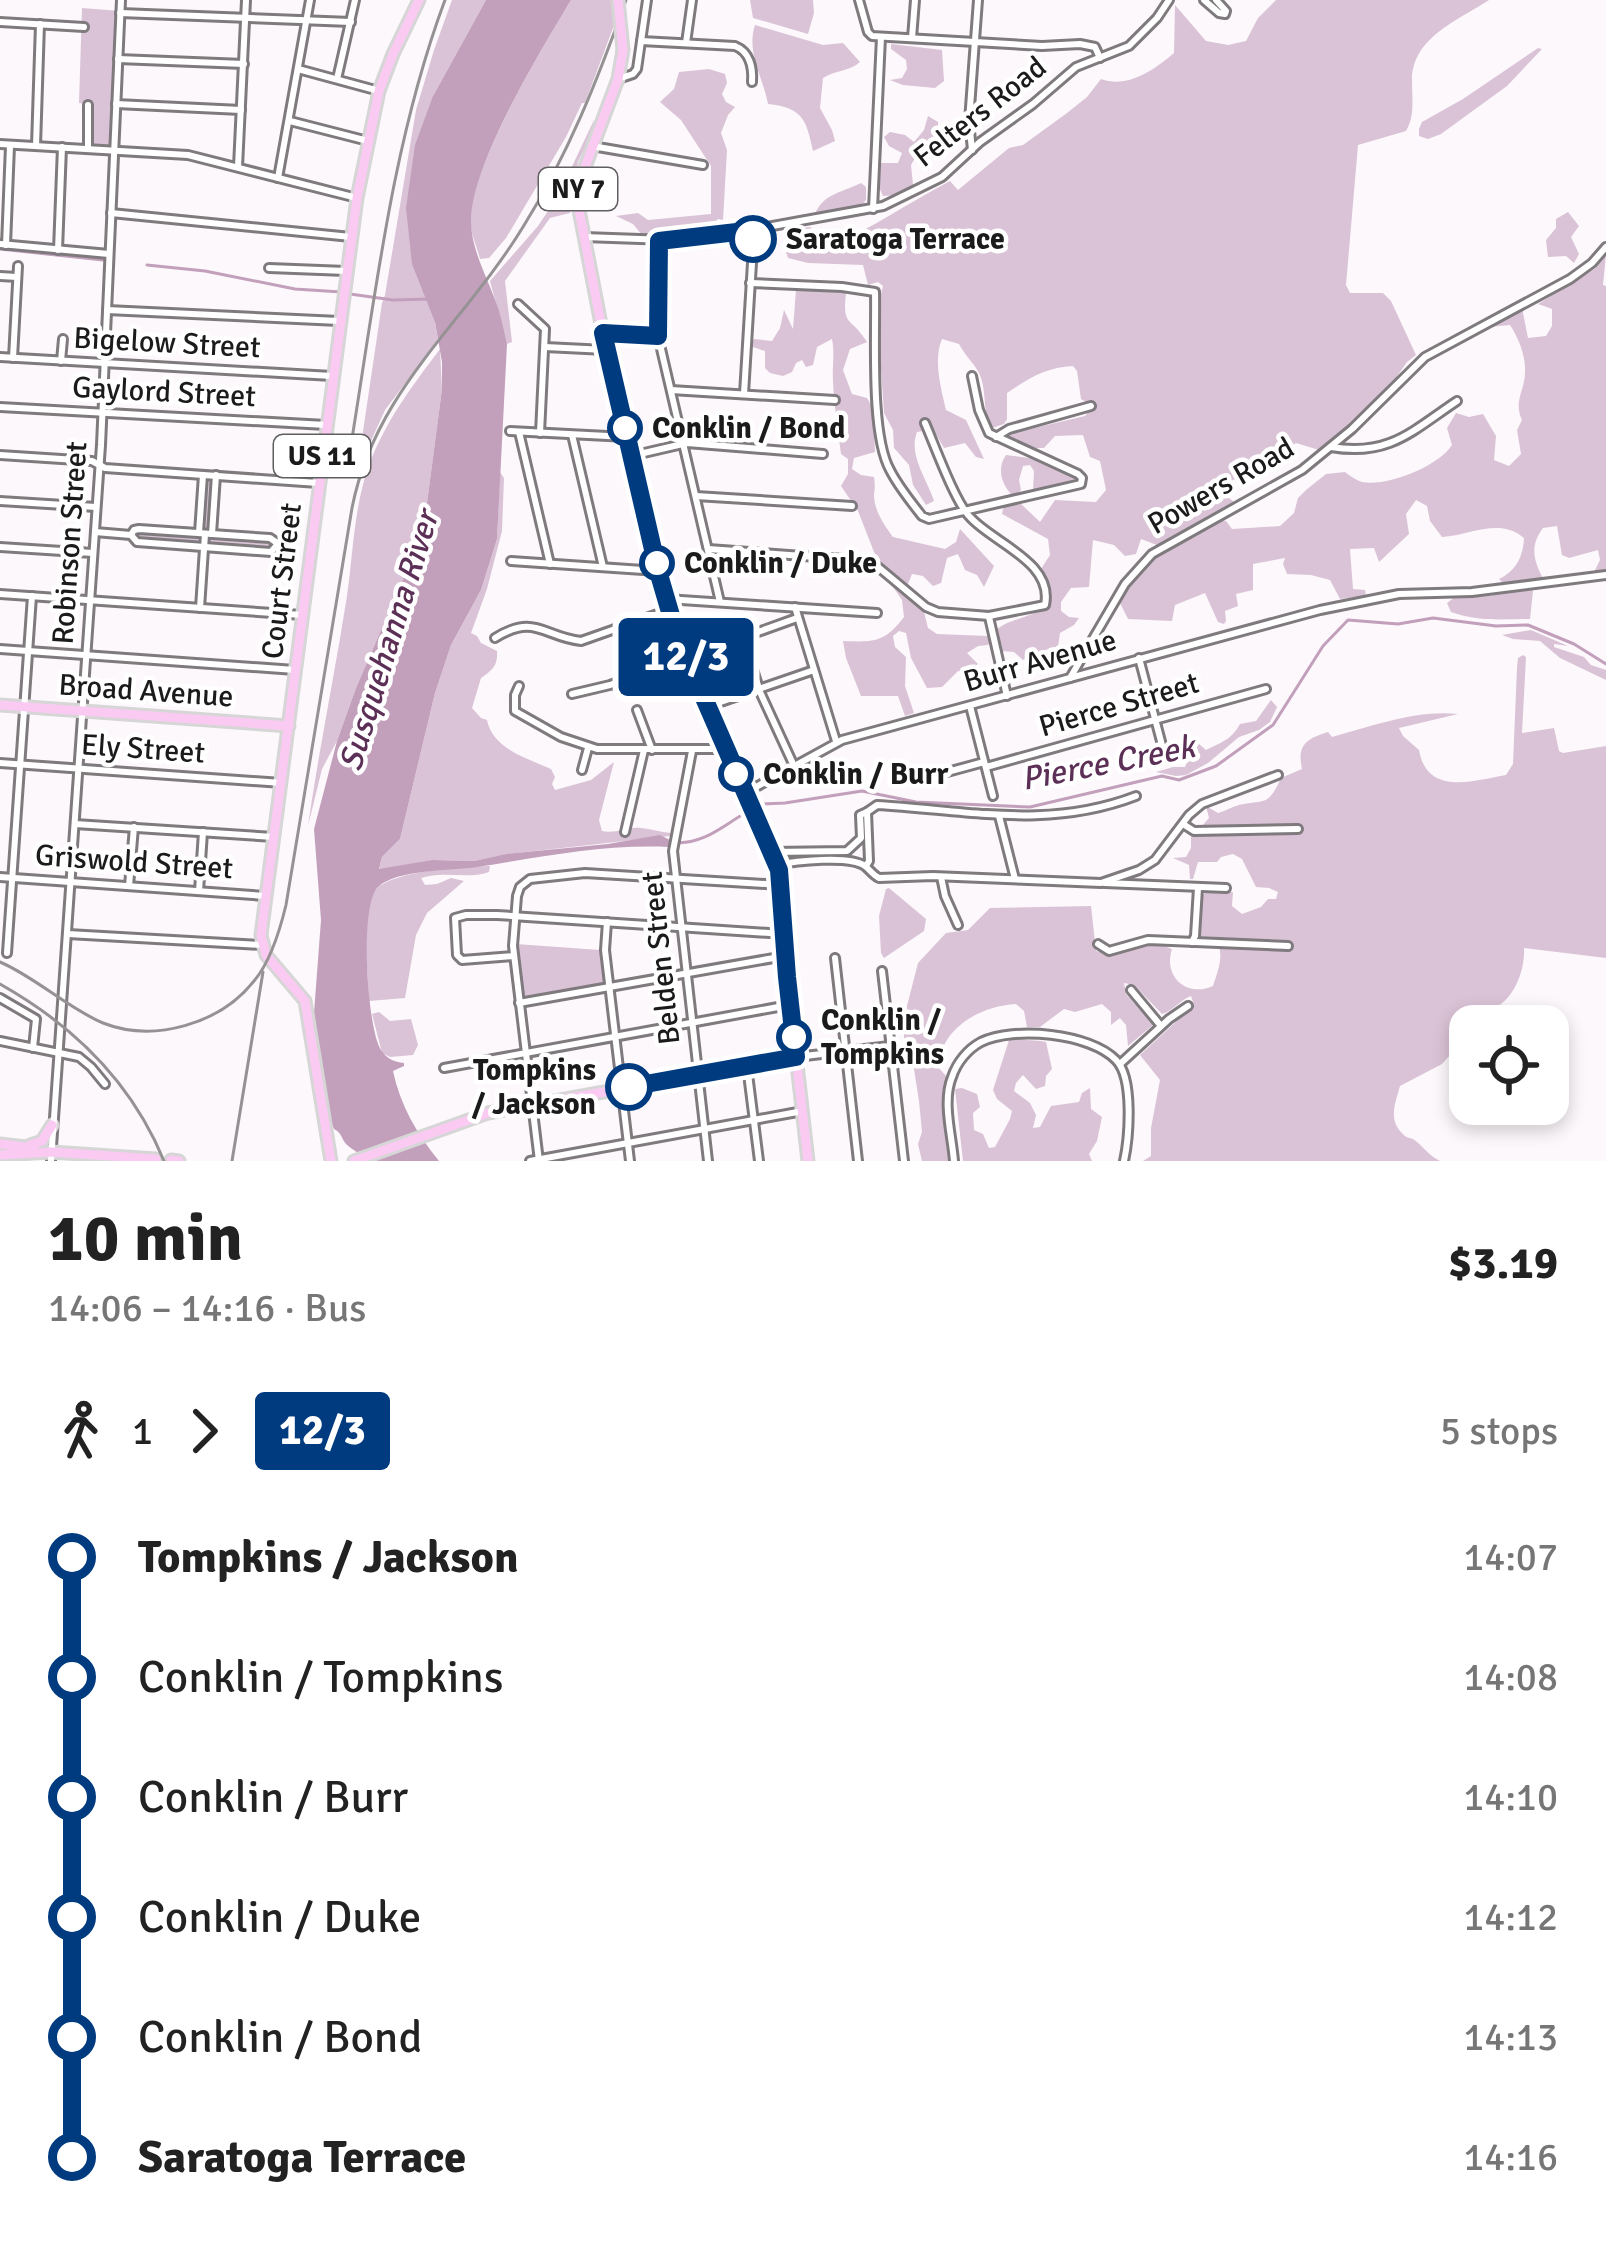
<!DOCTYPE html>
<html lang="en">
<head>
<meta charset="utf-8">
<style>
	body { margin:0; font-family:Signika,sans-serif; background:#f6f6f6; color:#222; height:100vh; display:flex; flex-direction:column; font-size:45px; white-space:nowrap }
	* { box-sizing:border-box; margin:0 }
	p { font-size:39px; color:#767676 }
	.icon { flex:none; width:66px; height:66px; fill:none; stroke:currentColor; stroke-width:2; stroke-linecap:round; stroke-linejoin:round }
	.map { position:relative; height:1161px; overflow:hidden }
	.sheet { display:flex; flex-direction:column; background:#fff; flex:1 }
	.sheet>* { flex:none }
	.badge { padding:0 24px; border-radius:9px; font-size:42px; line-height:78px }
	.controls { position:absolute; left:1449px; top:1005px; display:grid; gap:24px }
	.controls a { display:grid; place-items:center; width:120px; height:120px; border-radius:24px; background:#fff; box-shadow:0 6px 18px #0003; font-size:60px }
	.map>.badge { position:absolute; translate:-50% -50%; box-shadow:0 0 0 6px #fff }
	.legs { display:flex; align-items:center; gap:18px; height:132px; padding:0 48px; font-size:39px }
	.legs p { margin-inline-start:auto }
	.overview { display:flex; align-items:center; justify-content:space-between; height:204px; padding:0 48px }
	h1 { font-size:66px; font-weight:800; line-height:90px }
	ul { padding:0 48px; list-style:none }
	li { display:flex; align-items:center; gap:42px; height:120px; font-size:45px }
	li i { display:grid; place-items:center; width:18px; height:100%; margin:0 15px; background:currentColor }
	li i::after { content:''; width:30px; height:30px; margin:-15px; border:9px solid; border-radius:50%; background:#fff }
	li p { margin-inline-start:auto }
	li:first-child i { background:linear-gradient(#0000 50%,currentColor 0) }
	li:last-child i { background:linear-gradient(currentColor 50%,#0000 0) }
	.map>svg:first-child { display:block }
</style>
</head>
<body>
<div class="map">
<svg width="1606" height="1161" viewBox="0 0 1606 1161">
	<rect width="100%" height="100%" fill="#fdf8fc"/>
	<g fill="#dac3d6">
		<path d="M452 0H486L433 96 435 322 438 340 385 410 357 472 382 303 385 295 416 110 434 50Z"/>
		<path d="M571 0H613L616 20 585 103H582L566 137 506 238 489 258 480 259C477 247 471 234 470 222 468 171 543 46 571 0Z"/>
		<path d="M750 0H813L814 13 808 34 753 18Z"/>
		<path d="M1276 0H1489C1457 21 1411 38 1412 82 1412 99 1415 116 1406 131L1358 145 1346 285 1350 293H1383L1391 301 1416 355 1407 362 1382 398 1319 450 1296 443 1218 489 1234 502 1157 545 1141 539 1136 554 1125 556 1114 545 1093 540 1089 587 1071 588 1061 602V611L1069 617 1079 618 1074 625 1060 633 1058 647 1048 649 1023 660 1014 652 1001 651 997 629C1012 618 1029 618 1047 607L1051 596 1041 569 1050 555 1048 539 1002 514 1004 505 1019 502 1040 522 1055 500 1096 502 1106 490 1100 461 1090 457 1083 435 1055 436 1044 448H1033L1008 437V434L1085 416 1093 406 1081 399 1077 371 1073 366C1047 367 1029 378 1007 393V419L1004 424 992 428C982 411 987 397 981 378 978 367 965 356 959 344L942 339C933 360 941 388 946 410L966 420 984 459 976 457 965 443 944 448 933 429 917 432C908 455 927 479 934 501L926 505 913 485 909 465 894 448 893 430 884 413 877 310 883 286 878 282 868 285 863 265 808 263 788 258 785 249 787 229 811 227 814 235 826 248C870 230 908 203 950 181L958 190 1009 148 1023 145 1067 113 1087 97 1101 79C1127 89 1154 70 1174 53L1175 5 1206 41 1228 45 1246 41 1258 18Z"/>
		<path d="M82 8 120 11 114 150 83 148 85 104 79 103Z"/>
		<path d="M755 25 823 45 843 43 860 62C849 72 835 70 823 78L820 108 832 130 835 141 813 151C806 119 803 108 768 104 763 77 746 52 755 25Z"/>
		<path d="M891 44 942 50 944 81 935 88 903 85 890 80 902 78 907 69 906 60 891 49Z"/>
		<path d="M1538 48 1542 49 1507 86 1441 134 1428 139 1419 136V129L1422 122 1463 99Z"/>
		<path d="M709 69 725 74 727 83 722 94 726 102 735 107 728 115 721 133 727 150 723 220 718 219C700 239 668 236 642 235L633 224 616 216 638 213 648 220 711 214V166L681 120 660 102 674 89 679 72Z"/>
		<path d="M928 116 938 122V139L930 154 919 151 911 165 913 185 899 195 883 196 878 185 881 163H898L902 153 889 146 884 137 890 132 905 135 914 142 924 130Z"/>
		<path d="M594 120 593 131 578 162 570 213 550 218 505 281 512 342 507 344 490 281 538 226 558 196Z"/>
		<path d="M861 183 866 187V200L859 209 815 214C824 193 841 193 861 183Z"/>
		<path d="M1568 212 1579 226 1571 237 1579 254 1574 263 1566 256 1548 257 1546 240 1556 228V219Z"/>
		<path d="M1606 254 1603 285 1606 286V572H1594L1600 560 1598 550 1569 558 1562 555 1557 526 1543 528C1530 545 1533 560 1543 578L1503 583 1499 579C1516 571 1523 557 1524 538 1500 517 1470 535 1442 537L1430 521 1427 506 1416 500 1406 514 1409 534 1379 562 1374 548 1350 549 1353 589 1365 590 1366 596 1340 599 1330 580 1311 575 1287 574 1283 564 1285 558 1253 564V590L1236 594 1238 606 1225 611 1226 621 1224 624 1218 622 1205 593 1175 605 1172 621 1128 619 1119 601 1148 561 1220 520 1226 521 1232 529 1280 526 1294 513 1298 498 1306 490 1326 474 1345 472C1350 476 1356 480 1362 482 1387 487 1439 466 1452 445L1447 428 1456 413 1469 417 1483 414 1496 436 1494 460 1509 466 1521 454 1517 430 1522 420C1513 401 1525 391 1525 372 1526 356 1518 337 1510 325L1489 327 1522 308 1528 338 1546 336 1552 326V309L1538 304 1596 268Z"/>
		<path d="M796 290 846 293C842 328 851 316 867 342L850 349 843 370 852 394 867 398 873 408 875 452 854 458 852 469 861 475 874 477C875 483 875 489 874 495 874 510 884 525 893 537L945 549 956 542 960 529 994 566 984 587 977 575 965 570 958 554 947 558 941 583 933 586 923 576 912 574 908 584 920 598 876 557 858 511 841 486 848 474V459L841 454C838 430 834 405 833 381 832 366 835 354 832 339L817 347 813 365 806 367 802 360 796 363 792 372 783 376 770 373 765 368V351L750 346 754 339 772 341 780 328 784 310 793 329Z"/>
		<path d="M440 349 442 389 427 503 410 563 356 688 337 741 322 769 308 826C319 749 335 673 347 596 353 554 354 508 368 468 384 423 412 386 440 349Z"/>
		<path d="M1006 455 1029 458 1075 479 1073 483 1036 492 1033 490 1034 471 1030 465 1023 466 1019 480 1021 490 1014 497C1002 486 996 469 1006 455Z"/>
		<path d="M500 472 504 478 502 531 487 589 471 633 477 636 481 643 497 651C498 665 493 670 481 678L472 708 481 718 487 720C493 749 526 758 551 769L555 777 552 784 555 790 591 780 614 762 599 820 602 831C617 834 628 826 641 828 651 829 660 832 671 833L670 836 507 854 474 861 432 860 379 870 382 857 400 839 435 693 451 645 481 590 497 539Z"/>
		<path d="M203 475H216L212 534 275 540 276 549 137 542 132 532 134 530 198 533Z"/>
		<path d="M889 581 924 612 928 628 937 634 988 636 992 639 988 645 978 646 967 653 978 664 966 673 958 671 942 687 927 688 911 658 906 633 899 631 893 636 895 647 906 657 905 686 914 713 905 716 898 696H861L846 658 843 641C874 642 884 643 904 617L902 600Z"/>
		<path d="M1529 588 1533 591 1530 619C1503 619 1478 622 1451 612L1447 603 1455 597 1489 596Z"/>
		<path d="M1531 630 1568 646 1554 644V647L1584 657 1591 665 1606 670V680L1560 658 1540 641 1513 639 1502 635Z"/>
		<path d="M1523 655 1526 657 1522 733 1554 728 1559 751 1563 753 1606 746V958L1524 948C1525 967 1517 992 1501 1004 1493 1010 1475 1013 1464 1019L1451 1054 1442 1064 1400 1086C1396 1101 1388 1119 1401 1132 1409 1141 1409 1135 1417 1142 1425 1149 1430 1156 1440 1161H1143L1151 1156V1128L1160 1080 1140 1055 1194 1005 1191 996C1180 1000 1173 1011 1162 1014L1134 985 1124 983 1126 994 1153 1025 1128 1046 1126 1025 1120 1018 1111 1025V1012L1102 1004 1075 1012 1064 1009 1040 1027H1027L1024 1011 1016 1004C980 1006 941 1028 938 1067L946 1076 950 1161H922L918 1144 922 1132 919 1101 914 1069 905 1051 904 1036 907 1006 918 963 946 933 968 930 990 908 1091 906 1096 951C1123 958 1146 937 1172 949 1163 976 1186 998 1213 986 1218 970 1225 955 1216 940L1199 939 1197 936 1201 896 1207 892H1233L1232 906 1242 914 1261 907 1268 899H1276L1278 892 1269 888 1256 887 1242 859 1233 854 1221 857 1217 862H1198L1193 879H1190L1189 865 1173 858 1186 857 1191 848V828L1202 826 1209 818 1206 806 1218 813C1225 811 1232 807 1239 805 1265 799 1268 807 1281 778L1302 769C1297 746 1305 739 1328 732L1332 737C1374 726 1414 710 1458 714L1399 728 1403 736 1419 750C1427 796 1473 781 1506 775L1513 764 1517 668 1518 658Z"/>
		<path d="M1271 700 1277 707 1270 722 1259 730 1239 737 1208 763 1186 775 1176 776 1156 772 1173 767H1185L1193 747 1199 744 1206 750C1222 742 1231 740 1240 724L1256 721Z"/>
		<path d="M490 866 489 872C466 880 444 870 421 878L425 885 437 884 451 878 464 881 427 913 416 935 405 998 369 1001C368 973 362 920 372 895 382 870 465 867 490 866Z"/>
		<path d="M889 888 926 919 924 931 884 958 881 953 879 916 886 889Z"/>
		<path d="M516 944 600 950 605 984 523 997Z"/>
		<path d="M379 1012 390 1021 411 1019 418 1045 413 1055 390 1057 382 1053 372 1014Z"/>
		<path d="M1014 1039 1041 1041 1046 1042 1052 1069 1046 1076 1045 1086 1036 1089 1023 1075 1016 1083 1014 1091 1030 1103 1036 1115 1033 1128 1040 1127 1051 1106 1079 1102 1082 1093 1090 1088 1091 1109 1102 1117 1097 1141 1089 1154 1092 1161H963L955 1089 962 1088 977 1094 980 1107 973 1113 974 1130 983 1134 989 1148 995 1147 1010 1119 1012 1111 997 1099 993 1090 1009 1040Z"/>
	</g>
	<path fill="#c29fbb" d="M486 0H571C541 50 472 163 471 219 470 249 489 280 498 308 502 320 504 332 507 344L497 539 481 590 451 645 435 693 400 839 382 857 379 869 432 860 474 861 506 854 608 844 660 835 670 840 669 847C604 844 542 857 477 867 451 871 397 869 378 887 359 904 367 1029 381 1050 387 1059 394 1062 404 1063V1066L393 1071C400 1105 417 1134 439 1161H365C360 1152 353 1151 346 1144 341 1138 342 1133 334 1129L328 1115 314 1013 321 920 314 829 337 741 356 688 410 563 427 503 442 389V362L435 322 412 264 406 208 415 145 433 96Z"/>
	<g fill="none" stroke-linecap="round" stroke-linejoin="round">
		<g stroke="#c29fbb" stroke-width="3">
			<path d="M0 249 103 260"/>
			<path d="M147 265 205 271 295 289 341 292"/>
			<path d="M350 294 393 300 430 299"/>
			<path d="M756 807 761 804 785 803 862 791 916 802 1030 807 1162 776 1179 780 1216 766 1273 725 1323 646 1348 620 1398 624 1433 618 1496 626 1528 625 1574 644 1606 664"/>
			<path d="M676 843C706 843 722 826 747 812"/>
		</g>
		<defs>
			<g id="minor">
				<path d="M859 0 868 32 872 36 1042 46 1080 44 1095 47 1100 58"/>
				<path d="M1204 0 1219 13 1225 14 1226 11 1216 0"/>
				<path d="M120 13 351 22"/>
				<path d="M0 22 84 27"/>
				<path d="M912 38 915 0"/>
				<path d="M641 41 735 46C750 52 753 68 752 82"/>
				<path d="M686 43 692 0"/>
				<path d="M118 59 244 64"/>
				<path d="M298 69 379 91"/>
				<path d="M337 79 355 0"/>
				<path d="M618 79 633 74 637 69 647 0"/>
				<path d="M116 104 241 110"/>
				<path d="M290 121 368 141"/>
				<path d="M0 144 188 155 357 198"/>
				<path d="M36 146 40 24"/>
				<path d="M592 146 703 165"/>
				<path d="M88 149V105"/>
				<path d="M972 150 969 121 978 0"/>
				<path d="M238 167 246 0"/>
				<path d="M278 178 310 0"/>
				<path d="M873 209 881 37"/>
				<path d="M111 213 351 237"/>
				<path d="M584 237 668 240 728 234 883 206 942 177 980 142 1033 104 1076 67 1129 46 1157 18 1169 0"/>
				<path d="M659 241 658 336 720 602"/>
				<path d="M0 244 109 254"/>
				<path d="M6 245 10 146"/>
				<path d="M58 250 62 147"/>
				<path d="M269 268 346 271"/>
				<path d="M0 276 17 277"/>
				<path d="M750 283 842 287 875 292C876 335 870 434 890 470 898 486 911 502 922 516L929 519 1081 484 1082 478 1078 474 989 433 979 410 972 376"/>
				<path d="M518 304 545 329 540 433"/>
				<path d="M107 310 339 321"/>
				<path d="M603 333 658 336"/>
				<path d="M545 347 606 350"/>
				<path d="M0 357 332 376"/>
				<path d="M13 358 18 266"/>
				<path d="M61 361 63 339"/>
				<path d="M671 390 835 400"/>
				<path d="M744 394 754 230"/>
				<path d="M0 407 326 425"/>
				<path d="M510 431 627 437"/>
				<path d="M519 432 550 564"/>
				<path d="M572 435 603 567"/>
				<path d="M996 437 1009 429 1091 406"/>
				<path d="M1331 447C1389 457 1412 431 1457 401"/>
				<path d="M0 455 92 461 105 468 318 483"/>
				<path d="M631 456 687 443 823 454"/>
				<path d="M696 496 852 506"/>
				<path d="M0 501 96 507"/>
				<path d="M95 532 131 535 137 542 271 552 277 545"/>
				<path d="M199 533 203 475"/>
				<path d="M212 534 216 475"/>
				<path d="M131 535 134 530 139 529 270 538 277 543"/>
				<path d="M0 547 93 553"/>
				<path d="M708 549 871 561 926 607 938 612 989 616 1045 605C1054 562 993 543 970 517 955 502 935 446 925 423"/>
				<path d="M511 561 658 571"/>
				<path d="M0 594 302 615"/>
				<path d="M666 599 877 613"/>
				<path d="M795 607 836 741"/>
				<path d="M200 608 205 534"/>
				<path d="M989 617 1007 696"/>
				<path d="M743 637 760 692 794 766"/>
				<path d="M495 638C535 613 544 637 581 641L669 610"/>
				<path d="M0 649 295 670"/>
				<path d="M1139 658 1163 749 1161 760"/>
				<path d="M1070 678 1125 584 1152 554 1302 470 1352 429 1425 357 1570 279 1592 263 1606 247"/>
				<path d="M519 686 515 695V711L561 737 597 749H725"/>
				<path d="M572 694 610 685 797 618"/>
				<path d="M970 706 993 796"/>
				<path d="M706 707 814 670"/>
				<path d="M637 710 652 750"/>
				<path d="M692 751 673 851 708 1161"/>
				<path d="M0 763 282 783"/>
				<path d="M986 767 1266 689"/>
				<path d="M582 770 588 748"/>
				<path d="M914 781 984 762"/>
				<path d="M745 793 842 740 1320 610 1399 594 1472 592 1606 575"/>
				<path d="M867 812 877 805C967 810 1048 830 1136 796"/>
				<path d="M999 816 1015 879"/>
				<path d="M75 824 274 837"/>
				<path d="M1183 824 1194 831 1298 829"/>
				<path d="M625 832 644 750"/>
				<path d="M771 852 847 851 861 838 860 815 867 812"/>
				<path d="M777 865C795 861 850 855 865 866 870 870 873 875 879 878L933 876 1101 883 1139 870 1155 860 1189 815 1202 804 1278 775"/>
				<path d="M866 866 869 861 867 812"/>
				<path d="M0 877 265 896"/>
				<path d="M941 877 945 896 958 925"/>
				<path d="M1105 883 1226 888"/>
				<path d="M129 886 134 827"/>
				<path d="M199 891 203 832"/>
				<path d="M607 922 605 950 630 1161"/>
				<path d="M68 934 262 945"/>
				<path d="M1192 942 1195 936 1198 888"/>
				<path d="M1098 944 1109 951 1148 940 1288 946"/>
				<path d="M7 953 32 596"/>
				<path d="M514 956 462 960 457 955 455 918 466 915H497L784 934"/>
				<path d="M835 958 858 1161"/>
				<path d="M882 971 904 1161"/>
				<path d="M1131 990 1161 1026"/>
				<path d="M0 998 36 1019 33 1048"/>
				<path d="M519 1003 785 956"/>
				<path d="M0 1041 79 1057 91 1067 105 1084"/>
				<path d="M796 1057 890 1046"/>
				<path d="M1120 1064 1169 1019 1188 1006"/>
				<path d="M747 1066 759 1161"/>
				<path d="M444 1068 789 1005"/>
				<path d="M51 1161 101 445 121 0"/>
				<path d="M530 1161 803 1111"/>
				<path d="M539 1161 513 946 517 896 520 887 530 879 585 873 781 885"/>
				<path d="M954 1161C952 1135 942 1102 952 1077 957 1062 968 1049 981 1042 1014 1026 1090 1033 1116 1060 1134 1078 1129 1138 1124 1161"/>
			</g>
			<g id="major">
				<path d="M623 50 618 79 579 183V210L606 350 669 610 706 707 779 870 787 977 808 1161"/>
				<path d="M0 705 289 726"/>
				<path d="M0 1144 34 1148"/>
				<path d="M30 1145 42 1141 52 1125"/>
				<path d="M0 1155 51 1152 156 1159"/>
				<path d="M171 1160 179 1161"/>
				<path d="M331 1161 305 1001 266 955 261 935 357 198 379 91 393 54 419 0"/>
				<path d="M354 1161 488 1113 796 1057"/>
			</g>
		</defs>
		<use href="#minor" stroke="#7e7a7d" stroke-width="12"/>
		<use href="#major" stroke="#d6d6d6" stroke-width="15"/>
		<use href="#minor" stroke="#fff" stroke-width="6"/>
		<use href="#major" stroke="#fbcaf3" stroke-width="9"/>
		<g stroke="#959294" stroke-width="3">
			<path d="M346 475C373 317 389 150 445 0"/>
			<path d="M0 962C37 978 67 1008 103 1023 154 1043 220 1024 254 981 271 961 280 930 286 905L352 508C375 390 463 325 523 227 568 155 598 79 626 0"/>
			<path d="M0 984C73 1025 132 1083 164 1161"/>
			<path d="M232 1161 263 972"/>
		</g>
		<defs>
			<path id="major-bridge" d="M618 0 623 50"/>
		</defs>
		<use href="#major-bridge" stroke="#d6d6d6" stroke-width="15" stroke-linecap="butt"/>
		<use href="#major-bridge" stroke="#fbcaf3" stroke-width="9"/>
	</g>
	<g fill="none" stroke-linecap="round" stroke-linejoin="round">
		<defs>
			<path id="line-1" d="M629 1087 796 1057 787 977 779 870 677 636 658 571 603 333 658 336 659 241 754 230 753 239"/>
		</defs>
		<use href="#line-1" stroke="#fff" stroke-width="27"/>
		<use href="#line-1" stroke="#003b80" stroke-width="18"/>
	</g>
	<g fill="#fff" stroke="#003b80" stroke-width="6">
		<circle cx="753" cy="239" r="21"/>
		<circle cx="625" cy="428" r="15"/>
		<circle cx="657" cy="563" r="15"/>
		<circle cx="736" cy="774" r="15"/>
		<circle cx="794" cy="1037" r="15"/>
		<circle cx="629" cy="1087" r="21"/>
	</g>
	<g text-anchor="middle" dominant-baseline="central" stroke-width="9" stroke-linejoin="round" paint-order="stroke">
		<g fill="#fff" stroke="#605f60" stroke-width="3">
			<rect x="539" y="168" width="78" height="42" rx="9"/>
			<rect x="274" y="435" width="96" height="42" rx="9"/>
		</g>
		<g font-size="27" font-weight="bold" fill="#1c1b1c">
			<text x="578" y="189">NY 7</text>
			<text x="322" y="456">US 11</text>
		</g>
		<g font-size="30" fill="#1c1b1c" stroke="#fff">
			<text transform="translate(980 112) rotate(-38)">Felters Road</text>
			<text transform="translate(167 343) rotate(3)">Bigelow Street</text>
			<text transform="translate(164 392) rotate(3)">Gaylord Street</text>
			<text transform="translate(1221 486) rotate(-30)">Powers Road</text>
			<text transform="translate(70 543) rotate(-86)">Robinson Street</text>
			<text transform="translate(282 581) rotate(-83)">Court Street</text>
			<text transform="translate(1040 661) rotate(-16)">Burr Avenue</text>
			<text transform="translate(146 691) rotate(4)">Broad Avenue</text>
			<text transform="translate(1119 705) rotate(-16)">Pierce Street</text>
			<text transform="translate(143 749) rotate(4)">Ely Street</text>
			<text transform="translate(134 862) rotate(4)">Griswold Street</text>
			<text transform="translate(661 958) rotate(-96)">Belden Street</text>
		</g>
		<g font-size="30" font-weight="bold" fill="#1c1b1c" stroke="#fff" text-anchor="start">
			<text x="786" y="239">Saratoga Terrace</text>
			<text x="652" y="428">Conklin / Bond</text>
			<text x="684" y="563">Conklin / Duke</text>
			<text x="763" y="774">Conklin / Burr</text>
			<text x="821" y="1020">Conklin /<tspan x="821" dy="34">Tompkins</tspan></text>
			<text x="596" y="1070" text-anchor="end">Tompkins<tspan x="596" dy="34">/ Jackson</tspan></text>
		</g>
		<g font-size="33" font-style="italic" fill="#5c2f56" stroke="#fff">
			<text transform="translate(389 641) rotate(-73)">Susquehanna River</text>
			<text transform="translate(1108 763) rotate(-11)">Pierce Creek</text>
		</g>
	</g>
</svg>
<div class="controls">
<a><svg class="icon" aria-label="locate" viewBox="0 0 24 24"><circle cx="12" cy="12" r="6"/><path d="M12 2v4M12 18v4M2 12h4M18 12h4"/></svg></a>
</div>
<b class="badge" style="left:686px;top:657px;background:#003b80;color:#fff">12/3</b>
</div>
<section class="sheet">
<div class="overview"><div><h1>10 min</h1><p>14:06 – 14:16 · Bus</p></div><b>$3.19</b></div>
<div class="legs"><svg class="icon" aria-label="walk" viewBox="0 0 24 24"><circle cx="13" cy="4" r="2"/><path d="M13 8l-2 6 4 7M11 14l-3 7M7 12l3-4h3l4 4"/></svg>1<svg class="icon" aria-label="forward" viewBox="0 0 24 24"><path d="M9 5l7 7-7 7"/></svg><b class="badge" style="background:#003b80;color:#fff">12/3</b><p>5 stops</p></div>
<ul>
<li><i style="color:#003b80"></i><b>Tompkins / Jackson</b><p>14:07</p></li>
<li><i style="color:#003b80"></i><span>Conklin / Tompkins</span><p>14:08</p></li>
<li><i style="color:#003b80"></i><span>Conklin / Burr</span><p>14:10</p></li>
<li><i style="color:#003b80"></i><span>Conklin / Duke</span><p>14:12</p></li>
<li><i style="color:#003b80"></i><span>Conklin / Bond</span><p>14:13</p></li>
<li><i style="color:#003b80"></i><b>Saratoga Terrace</b><p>14:16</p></li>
</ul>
</section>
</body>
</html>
